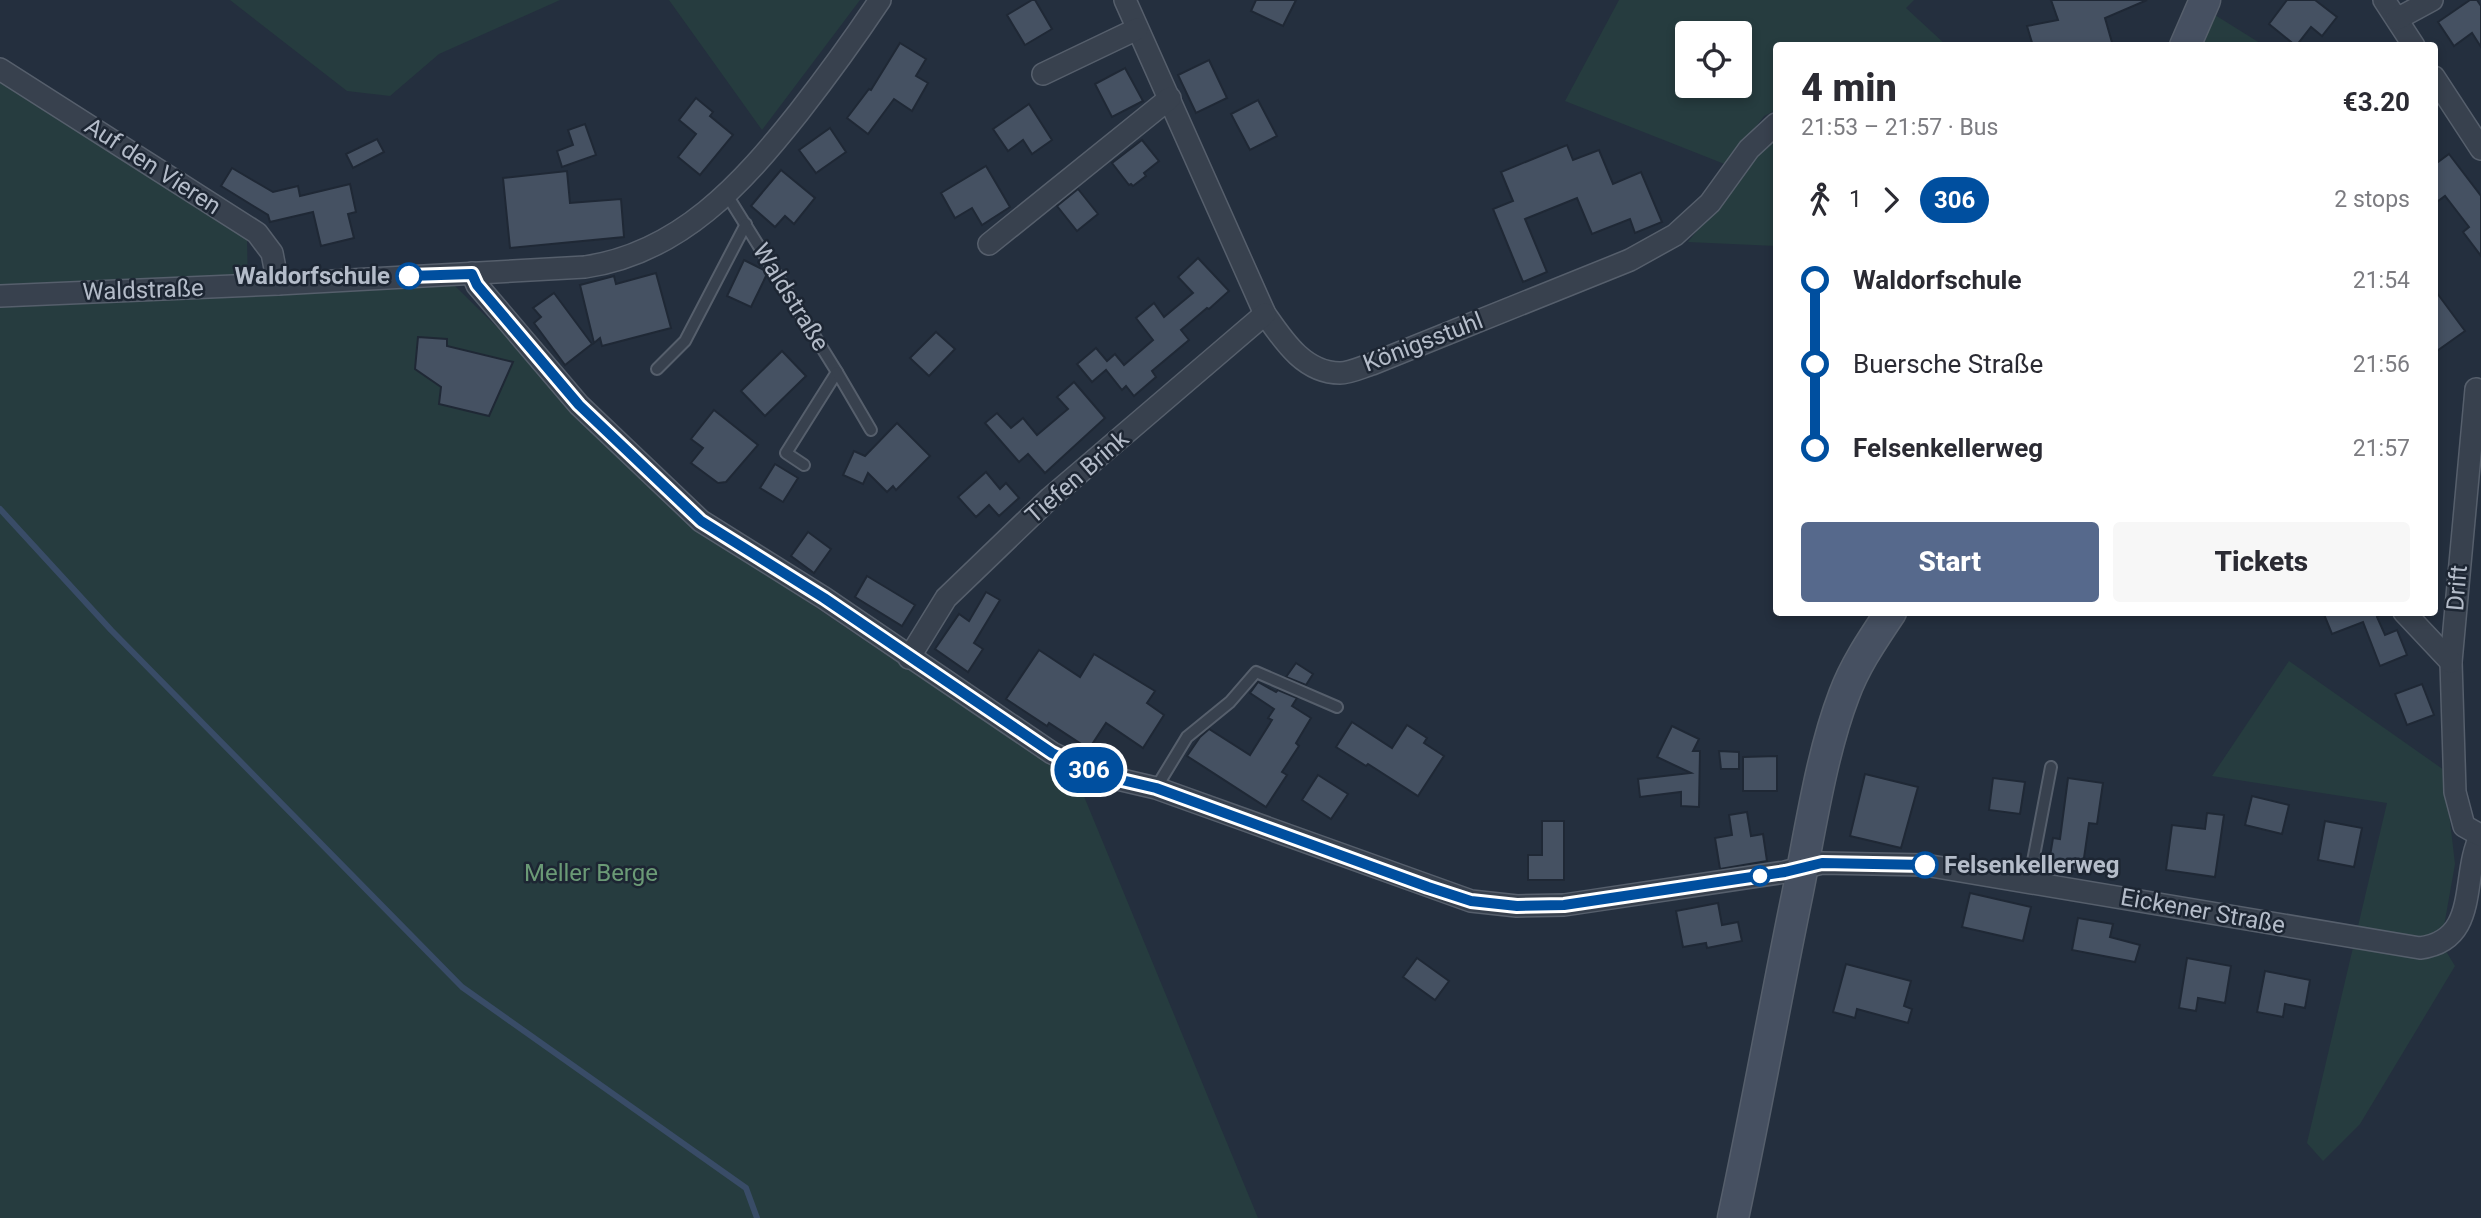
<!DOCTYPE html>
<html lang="en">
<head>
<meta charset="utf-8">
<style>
	body { margin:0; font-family:Roboto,sans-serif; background:#f7f7f7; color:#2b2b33; height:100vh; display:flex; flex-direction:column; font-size:26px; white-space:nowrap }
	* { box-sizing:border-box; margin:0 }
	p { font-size:23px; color:#7c7c81 }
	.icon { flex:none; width:38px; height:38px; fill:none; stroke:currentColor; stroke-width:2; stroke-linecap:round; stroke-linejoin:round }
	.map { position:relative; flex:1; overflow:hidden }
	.details { position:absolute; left:1773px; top:42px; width:665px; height:574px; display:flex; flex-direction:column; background:#fff; border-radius:7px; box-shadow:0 4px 10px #0003 }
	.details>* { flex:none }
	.badge { padding:0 14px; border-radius:23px; font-size:24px; line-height:46px }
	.fabs { position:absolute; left:1675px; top:21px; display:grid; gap:14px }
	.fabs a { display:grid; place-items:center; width:77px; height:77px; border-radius:7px; background:#fff; box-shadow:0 4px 10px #0003; font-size:35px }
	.map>.badge { position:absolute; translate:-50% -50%; box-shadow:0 0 0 4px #fff }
	.legs { display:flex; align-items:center; gap:10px; height:77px; padding:0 28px; font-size:23px }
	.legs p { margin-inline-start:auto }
	.head { display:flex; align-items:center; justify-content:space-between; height:119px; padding:0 28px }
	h1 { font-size:38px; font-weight:800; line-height:52px }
	.primary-button { display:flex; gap:14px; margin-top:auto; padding:14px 28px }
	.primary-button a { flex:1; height:80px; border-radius:7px; background:#56698c; color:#fff; font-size:28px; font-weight:800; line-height:80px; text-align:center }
	.primary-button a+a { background:#f7f7f7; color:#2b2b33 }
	ul { padding:0 28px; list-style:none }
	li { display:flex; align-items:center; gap:24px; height:84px; font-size:26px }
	li i { display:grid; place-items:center; width:10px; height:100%; margin:0 9px; background:currentColor }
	li i::after { content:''; width:18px; height:18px; margin:-9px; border:5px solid; border-radius:50%; background:#fff }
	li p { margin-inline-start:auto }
	li:first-child i { background:linear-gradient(#0000 50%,currentColor 0) }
	li:last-child i { background:linear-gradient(currentColor 50%,#0000 0) }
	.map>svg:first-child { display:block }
</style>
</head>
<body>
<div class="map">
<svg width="2481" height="1218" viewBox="0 0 2481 1218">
	<rect width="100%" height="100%" fill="#242f3e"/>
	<g fill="#263c3f" fill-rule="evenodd">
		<path d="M230 0H560L439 54 390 96 347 91Z"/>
		<path d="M669 0H860L762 130Z"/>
		<path d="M1619 0H1914L1906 8 1946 45 1776 46V110L1764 116 1727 165 1565 101ZM1687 33H1740V86H1687Z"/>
		<path d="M2215 15 2263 45 2203 46Z"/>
		<path d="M0 79 247 238 248 293 455 286 516 346 572 415 698 528 885 654 1076 777 1258 1218H0Z"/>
		<path d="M1776 132V246L1688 242Z"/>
		<path d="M2289 661 2444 770 2455 864 2441 943 2455 966 2360 1124 2323 1161 2307 1143 2387 803 2212 776Z"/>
	</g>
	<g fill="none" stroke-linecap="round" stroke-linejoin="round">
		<path stroke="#394c67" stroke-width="6" d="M0 509 111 630 462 987 746 1188 757 1218"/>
	</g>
	<g fill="#455162" stroke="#1f2835" stroke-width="2">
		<path d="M1032 0H1035L1052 29 1025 45 1007 15Z"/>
		<path d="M1256 0H1296L1283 26 1251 11Z"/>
		<path d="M2051 0H2147L2105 18 2113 46H2033L2027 26 2058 20Z"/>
		<path d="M2287 0H2315L2337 17 2322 36 2311 27 2296 46 2269 24Z"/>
		<path d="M2470 0H2477L2481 6V47L2472 33 2454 46 2438 22Z"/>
		<path d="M900 43 926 59 916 76 928 83 912 111 894 99 868 134 847 118 869 89 871 90Z"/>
		<path d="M1209 60 1227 98 1196 113 1178 75Z"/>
		<path d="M1125 68 1143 101 1112 117 1095 84Z"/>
		<path d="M696 98 713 112 710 116 733 135 700 175 678 157 696 134 679 120Z"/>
		<path d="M1258 100 1277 136 1250 150 1231 114Z"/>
		<path d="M1029 104 1052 140 1032 154 1023 140 1008 151 993 129Z"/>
		<path d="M585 124 596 155 562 167 557 151 573 145 568 130Z"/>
		<path d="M830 128 846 152 816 173 799 150Z"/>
		<path d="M377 139 384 152 353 168 346 154Z"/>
		<path d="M1142 140 1159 161 1144 173 1146 176 1133 186 1131 184 1129 185 1112 163Z"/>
		<path d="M1567 145 1573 160 1599 150 1613 184 1641 172 1662 222 1635 233 1630 219 1592 234 1577 198 1525 219 1547 272 1523 282 1493 209 1513 201 1501 172Z"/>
		<path d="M2449 154 2481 196V256L2463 232 2469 227 2445 196 2434 204V165Z"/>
		<path d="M986 166 1010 207 982 225 972 208 955 218 941 193Z"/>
		<path d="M232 168 273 192 298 186 300 196 350 184 356 212 348 214 354 238 321 246 313 212 270 222 268 215 221 186Z"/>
		<path d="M781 170 815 198 794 224 785 216 775 227 751 206Z"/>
		<path d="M567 171 570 203 621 199 624 237 510 248 503 178Z"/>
		<path d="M1078 189 1098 214 1077 231 1057 206Z"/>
		<path d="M1198 258 1229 291 1209 309 1207 308 1181 330 1189 340 1152 371 1156 377 1134 396 1126 386 1122 390 1106 370 1092 382 1077 364 1096 348 1107 361 1115 354 1124 365 1153 340 1136 318 1154 303 1164 317 1193 293 1178 277Z"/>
		<path d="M744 260 764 270 767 274 751 307 727 296Z"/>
		<path d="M656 273 671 328 602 346 600 338 594 343 580 285 614 276 616 284Z"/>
		<path d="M2434 289 2465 331 2434 353Z"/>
		<path d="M554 293 592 344 565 365 534 323 541 317 533 308Z"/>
		<path d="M936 332 955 349 929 376 910 358Z"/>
		<path d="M418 337 447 339V346L513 362 489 416 439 404 441 387 415 369Z"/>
		<path d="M782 351 806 376 765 416 741 391Z"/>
		<path d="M1074 382 1105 418 1045 473 1028 454 1019 462 985 423 997 413 1011 428 1023 418 1037 435 1068 409 1057 397Z"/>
		<path d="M714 410 758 445 726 482 718 483 691 463 703 448 691 439Z"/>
		<path d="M897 423 930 456 896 490 893 486 887 492 868 473 863 484 843 475 854 451 865 456Z"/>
		<path d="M775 464 798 478 783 502 760 488Z"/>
		<path d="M986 472 1000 489 1006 483 1019 498 999 516 989 505 976 517 958 497Z"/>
		<path d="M808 532 831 549 814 573 791 556Z"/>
		<path d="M867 576 915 605 902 626 855 597Z"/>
		<path d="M986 592 1000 600 974 643 983 649 968 672 935 649 959 614 969 621Z"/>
		<path d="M2323 612H2385L2377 617 2385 635 2397 630 2407 655 2380 666 2363 622 2332 634Z"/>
		<path d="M1039 650 1080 677 1094 654 1155 691 1147 703 1164 715 1143 748 1106 723 1089 749 1049 723 1047 726 1006 699Z"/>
		<path d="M1296 663 1313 674 1306 685 1286 677Z"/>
		<path d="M1258 682 1276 692 1278 690 1297 698 1292 706 1311 718 1296 743 1299 746 1282 772 1287 775 1266 807 1187 756 1200 737 1209 729 1250 755 1272 720 1268 718 1274 709 1250 693Z"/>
		<path d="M2422 684 2434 715 2407 725 2395 694Z"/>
		<path d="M1352 722 1392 748 1407 725 1427 738 1424 743 1444 756 1418 796 1368 764 1366 766 1336 747Z"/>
		<path d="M1672 726 1699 739 1693 751H1700L1699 807 1681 806V792L1640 797 1638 779 1691 773 1657 757Z"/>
		<path d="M1719 751 1739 752V769H1721Z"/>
		<path d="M1777 756V791H1743V757Z"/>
		<path d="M1865 774 1918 787 1901 848 1850 836Z"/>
		<path d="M1318 775 1348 794 1331 819 1302 800Z"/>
		<path d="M1993 778 2025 782 2020 814 1989 810Z"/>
		<path d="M2068 778 2103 783 2097 824 2089 823 2082 872 2048 868 2053 838 2060 839Z"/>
		<path d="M2252 796 2289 805 2282 834 2245 825Z"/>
		<path d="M1747 812 1751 836 1763 834 1767 861 1720 869 1715 838 1732 835 1729 815Z"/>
		<path d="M2207 813 2224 815 2215 877 2166 870 2172 825 2205 829Z"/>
		<path d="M1542 821H1564V880H1528V855H1542Z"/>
		<path d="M2325 821 2362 828 2354 867 2318 860Z"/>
		<path d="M1970 893 2031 907 2023 941 1962 927Z"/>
		<path d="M1718 903 1722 925 1738 922 1742 941 1707 948 1706 943 1683 947 1676 911Z"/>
		<path d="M2078 918 2113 924 2110 937 2140 945 2135 962 2072 950Z"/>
		<path d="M1417 958 1449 981 1435 1000 1403 977Z"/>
		<path d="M2187 958 2231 966 2225 1003 2198 998 2196 1011 2179 1008Z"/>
		<path d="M1846 964 1911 981 1904 1006 1912 1009 1908 1023 1857 1009 1855 1018 1833 1012Z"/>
		<path d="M2265 971 2310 980 2305 1008 2285 1004 2283 1017 2257 1012Z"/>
	</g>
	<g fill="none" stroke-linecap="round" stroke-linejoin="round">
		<defs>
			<g id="lane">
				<path d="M727 195 837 372 786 453 804 465"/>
				<path d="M657 369 685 341 746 224"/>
				<path d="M837 372 871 430"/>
				<path d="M1156 788 1187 737 1230 702 1256 672 1337 707"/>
				<path d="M2029 882 2051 767"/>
			</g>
			<g id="street">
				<path d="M1125 0 1265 314C1283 340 1304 373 1340 373 1350 373 1362 367 1372 364L1630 260 1675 235 1710 203 1749 149 1776 124"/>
				<path d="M2384 0 2414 46"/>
				<path d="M2397 19 2432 0"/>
				<path d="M0 69 257 233 272 253 278 284"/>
				<path d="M1043 74 1137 29"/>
				<path d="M2434 77 2481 149"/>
				<path d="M989 244 1170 98"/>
				<path d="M472 273 477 285 579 405 701 521 824 598 1052 753 1096 774 1156 788 1471 901 1517 906 1564 905 1785 872 1822 863 1925 865 2420 948C2481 940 2460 875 2481 835"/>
				<path d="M0 296 278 284 585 267C680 253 742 184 799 112 827 76 854 39 880 0"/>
				<path d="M2476 389 2451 662 2455 792 2464 826 2480 835"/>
				<path d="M2404 612 2451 662"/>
				<path d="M909 658 946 598 1050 498 1265 314"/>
			</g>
			<g id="secondary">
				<path d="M2185 46 2205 0"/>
				<path d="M1733 1218C1756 1111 1775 1003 1797 896 1810 832 1821 755 1844 695 1855 665 1873 639 1891 612"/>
			</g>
		</defs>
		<use href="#lane" stroke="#565f6c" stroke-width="14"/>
		<use href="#street" stroke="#565f6c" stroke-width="24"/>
		<use href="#secondary" stroke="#565f6c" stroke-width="33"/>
		<use href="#lane" stroke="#38414e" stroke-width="10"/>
		<use href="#street" stroke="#38414e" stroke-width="21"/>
		<use href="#secondary" stroke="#465061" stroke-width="30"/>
	</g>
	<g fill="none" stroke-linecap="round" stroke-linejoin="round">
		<defs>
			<path id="line-1" d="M409 276 472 274 477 285 579 405 701 521 824 598 1052 753 1096 774 1156 788 1428 887 1471 901 1517 906 1564 905 1785 872 1822 863 1925 865"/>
		</defs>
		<use href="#line-1" stroke="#fff" stroke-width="16"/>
		<use href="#line-1" stroke="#004f9f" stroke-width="10"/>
	</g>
	<g fill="#fff" stroke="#004f9f" stroke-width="3.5">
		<circle cx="409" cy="276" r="12"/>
		<circle cx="1925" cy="865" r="12"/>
		<circle cx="1760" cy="876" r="9"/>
	</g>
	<g text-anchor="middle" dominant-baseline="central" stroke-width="5" stroke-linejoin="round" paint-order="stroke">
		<g font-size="24" fill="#b4bcc9" stroke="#1d2633">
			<text transform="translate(153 166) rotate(33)">Auf den Vieren</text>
			<text transform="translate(143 290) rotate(-2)">Waldstraße</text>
			<text transform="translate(791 297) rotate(58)">Waldstraße</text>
			<text transform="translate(1423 342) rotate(-21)">Königsstuhl</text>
			<text transform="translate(1077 477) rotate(-41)">Tiefen Brink</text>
			<text transform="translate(2457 588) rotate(-85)">Drift</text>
			<text transform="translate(2203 911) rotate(10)">Eickener Straße</text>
		</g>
		<g font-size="24" font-weight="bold" fill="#b4bcc9" stroke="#1d2633" text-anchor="end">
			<text x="390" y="276">Waldorfschule</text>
			<text x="1944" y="865" text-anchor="start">Felsenkellerweg</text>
		</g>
		<g font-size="24" fill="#6b9a76" stroke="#1d2633">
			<text x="591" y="873">Meller Berge</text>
		</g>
	</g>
</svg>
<div class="fabs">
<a><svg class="icon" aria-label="locate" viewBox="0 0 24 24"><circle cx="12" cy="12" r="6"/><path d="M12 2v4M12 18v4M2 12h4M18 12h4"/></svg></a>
</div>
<b class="badge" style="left:1089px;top:770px;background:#004f9f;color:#fff">306</b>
<section class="details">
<div class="head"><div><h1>4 min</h1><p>21:53 – 21:57 · Bus</p></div><b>€3.20</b></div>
<div class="legs"><svg class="icon" aria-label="walk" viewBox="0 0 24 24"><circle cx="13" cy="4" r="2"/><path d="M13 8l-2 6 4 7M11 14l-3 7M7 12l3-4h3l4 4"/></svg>1<svg class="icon" aria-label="forward" viewBox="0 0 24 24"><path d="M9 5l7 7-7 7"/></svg><b class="badge" style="background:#004f9f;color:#fff">306</b><p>2 stops</p></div>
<ul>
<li><i style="color:#004f9f"></i><b>Waldorfschule</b><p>21:54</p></li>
<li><i style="color:#004f9f"></i><span>Buersche Straße</span><p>21:56</p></li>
<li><i style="color:#004f9f"></i><b>Felsenkellerweg</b><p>21:57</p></li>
</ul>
<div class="primary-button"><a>Start</a><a>Tickets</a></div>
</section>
</div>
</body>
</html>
